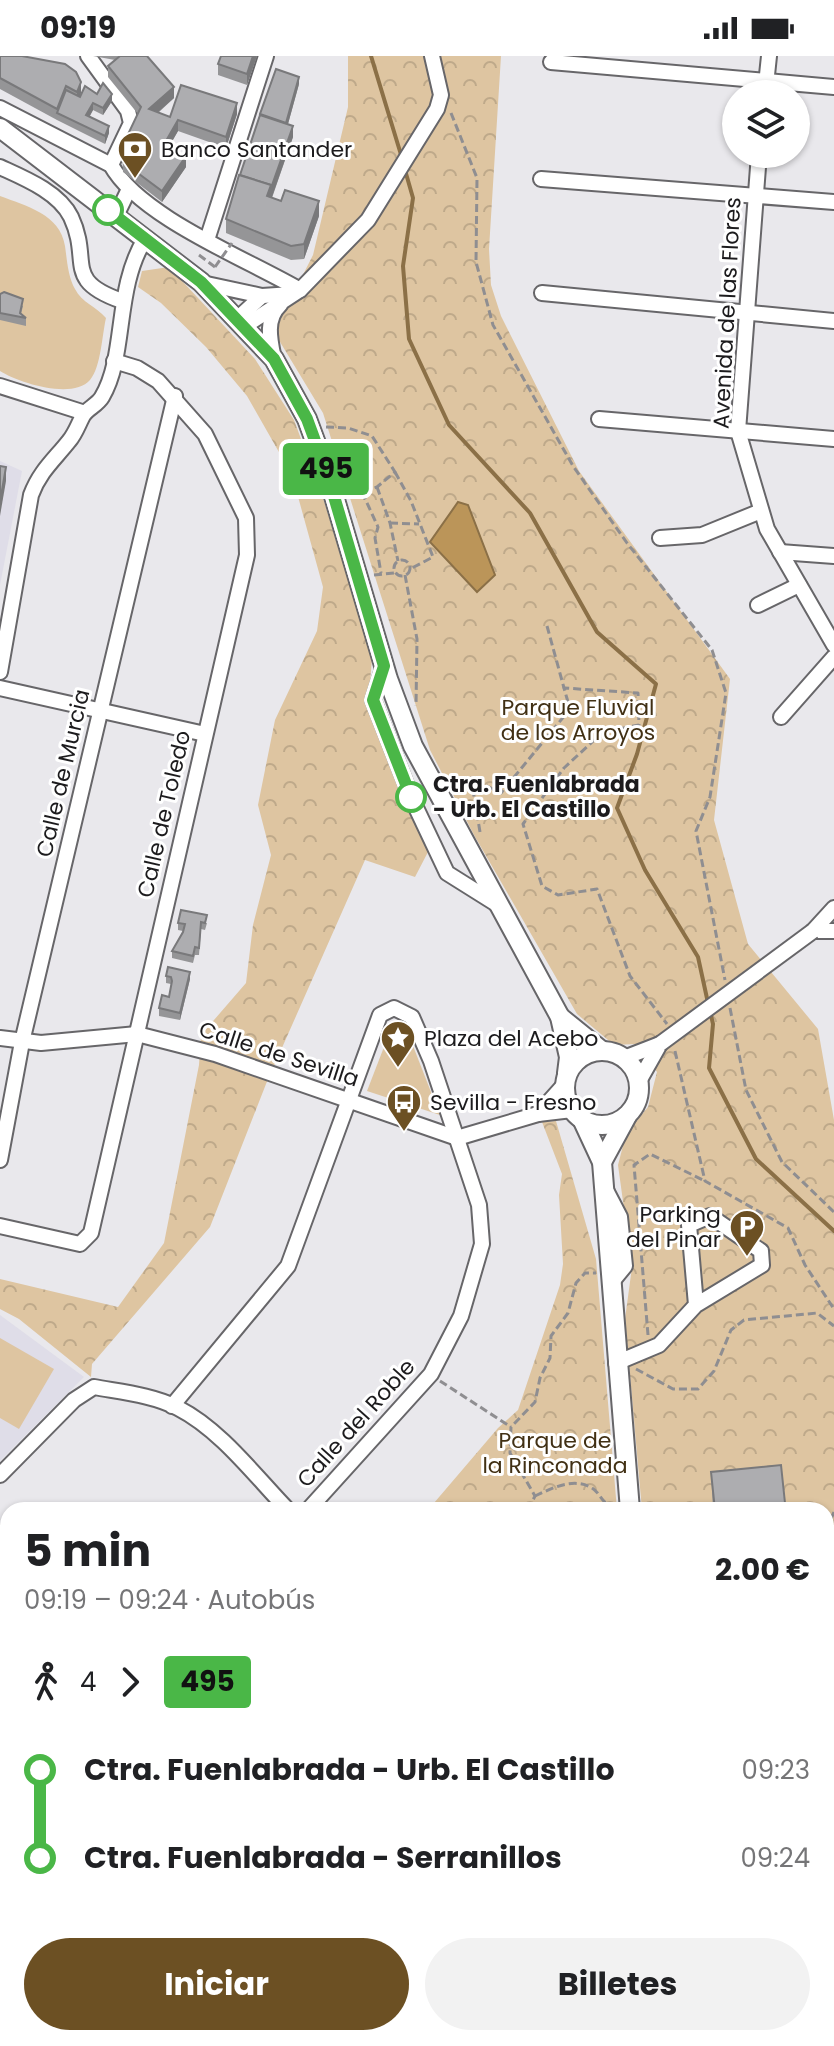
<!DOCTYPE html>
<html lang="es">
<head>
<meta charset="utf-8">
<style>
	body { margin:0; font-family:Poppins,sans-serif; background:#f2f2f2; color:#202124; height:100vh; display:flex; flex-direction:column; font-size:30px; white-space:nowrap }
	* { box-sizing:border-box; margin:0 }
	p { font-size:26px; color:#757577 }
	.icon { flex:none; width:44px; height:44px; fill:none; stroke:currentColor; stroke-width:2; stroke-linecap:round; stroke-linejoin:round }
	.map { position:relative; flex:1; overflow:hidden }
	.details { position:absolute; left:0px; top:1446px; width:834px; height:544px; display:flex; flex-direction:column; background:#fff; border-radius:24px 24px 0 0; box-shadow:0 2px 6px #0004 }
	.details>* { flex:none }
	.badge { padding:0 16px; border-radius:6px; font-size:28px; line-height:52px }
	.controls { position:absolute; left:722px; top:24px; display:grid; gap:16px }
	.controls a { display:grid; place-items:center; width:88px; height:88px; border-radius:50%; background:#fff; box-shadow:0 2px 6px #0004; font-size:40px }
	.map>.badge { position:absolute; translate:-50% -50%; box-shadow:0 0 0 4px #fff }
	.legs { display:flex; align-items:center; gap:12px; height:88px; padding:0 24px; font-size:26px }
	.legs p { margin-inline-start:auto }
	.headline { display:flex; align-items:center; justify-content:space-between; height:136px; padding:0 24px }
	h1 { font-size:44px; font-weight:700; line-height:60px }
	.action { display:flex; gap:16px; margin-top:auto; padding:16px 24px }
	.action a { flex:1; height:92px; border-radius:48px; background:#6c5023; color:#fff; font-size:32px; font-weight:700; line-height:92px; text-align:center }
	.action a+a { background:#f2f2f2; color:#202124 }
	ul { padding:0 24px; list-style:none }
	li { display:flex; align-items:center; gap:28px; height:88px; font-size:30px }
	li i { display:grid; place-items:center; width:12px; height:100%; margin:0 10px; background:currentColor }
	li i::after { content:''; width:20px; height:20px; margin:-10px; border:6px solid; border-radius:50%; background:#fff }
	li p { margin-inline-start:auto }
	li:first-child i { background:linear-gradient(#0000 50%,currentColor 0) }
	li:last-child i { background:linear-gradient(currentColor 50%,#0000 0) }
	.status { display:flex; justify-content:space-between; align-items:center; height:56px; padding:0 40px; background:#fff; direction:ltr }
	.status svg { height:22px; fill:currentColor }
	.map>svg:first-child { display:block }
</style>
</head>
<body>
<div class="status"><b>09:19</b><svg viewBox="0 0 49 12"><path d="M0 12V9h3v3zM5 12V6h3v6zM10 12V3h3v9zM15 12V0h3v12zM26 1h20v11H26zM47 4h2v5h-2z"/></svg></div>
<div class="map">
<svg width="834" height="1990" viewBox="0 0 834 1990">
	<defs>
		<pattern id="park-crowns" width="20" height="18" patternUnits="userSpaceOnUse" patternTransform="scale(2)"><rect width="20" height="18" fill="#dec5a1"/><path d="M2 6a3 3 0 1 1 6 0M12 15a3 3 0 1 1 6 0" fill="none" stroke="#bea98a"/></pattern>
	</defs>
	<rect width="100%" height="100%" fill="#e9e8ec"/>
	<g fill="#dfdde8">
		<path d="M0 405 22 415 0 529Z"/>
		<path d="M0 1259 84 1321 0 1405Z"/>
	</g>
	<g fill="url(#park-crowns)">
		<path d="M348 0H501L489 193 491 229 501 260 579 415 730 623 714 764 748 888 818 973 834 1064V1990H684V1982H826V1454H642L625 1263 632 1211 618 1109 626 1078 648 1051 657 1016 636 988 614 989 577 958 474 779 430 694 323 357 274 276 313 199 348 51Z"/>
		<path d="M169 211 255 303 294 364 325 448 372 603 368 651 428 796 415 821 365 804 266 1028 210 1171 92 1308 91 1321 19 1263 0 1253V1223L118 1251 164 1187 199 1009 201 979 246 927 253 869 271 799 258 749 275 664 317 575 323 531 292 419 247 340 206 291 161 247 138 231 142 215Z"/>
		<path d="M556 1065 596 1203 617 1454H428L498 1372 518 1354 560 1229 563 1208 559 1139 562 1118 542 1066Z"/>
	</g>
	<g fill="#dec5a1">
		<path d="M0 140C26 150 60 158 65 190 67 204 68 221 75 233 82 247 96 250 106 262 102 279 101 311 90 324 73 344 19 327 0 315Z"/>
		<path d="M394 965 402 966 406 972 440 1059 367 1035Z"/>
		<path d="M0 1282 54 1313 19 1373 0 1362Z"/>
	</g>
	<path fill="#bb9559" stroke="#8b7047" stroke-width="2" d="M458 446 468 449 495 519 477 536 430 486Z"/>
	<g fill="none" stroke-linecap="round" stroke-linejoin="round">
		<g stroke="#8b7047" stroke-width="4">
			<path d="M371 0 402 102"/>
			<path d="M405 114 413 142 403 210 409 283 449 369 530 457 597 576 656 628 637 698 617 752 645 814 698 901 708 947"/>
			<path d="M710 955 713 968 709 1012 756 1103 834 1175"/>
			<path d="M826 1536 834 1517"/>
			<path d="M826 1944 834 1954"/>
		</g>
		<defs>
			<g id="minor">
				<path d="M88 0 128 55 131 67 111 109"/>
				<path d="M551 6 834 31"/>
				<path d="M765 38 769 0"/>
				<path d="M0 52 111 109C140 161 247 203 300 234"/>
				<path d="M759 98 738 375 767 473 834 589"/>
				<path d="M0 111C24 122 59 136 71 161 92 206 62 224 122 245"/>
				<path d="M541 123 834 146"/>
				<path d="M116 160 129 133"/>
				<path d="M207 184 266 0"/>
				<path d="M202 227 262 240 292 238"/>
				<path d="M542 237 834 265"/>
				<path d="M237 263 262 240"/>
				<path d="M245 270 300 234 368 164 437 53 441 39 432 0"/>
				<path d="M274 303C270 284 265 263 280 249"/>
				<path d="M0 330 85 357"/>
				<path d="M599 363 834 383"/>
				<path d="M660 482 702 479 761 455"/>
				<path d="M780 496 834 500"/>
				<path d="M758 549 799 529"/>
				<path d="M384 610 373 644 411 741 447 817 498 849"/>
				<path d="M0 616 31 439C40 415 54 404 69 385 76 377 79 366 84 358 89 352 98 348 102 341 127 299 114 233 145 183"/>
				<path d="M0 632 205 678"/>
				<path d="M781 661 834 601"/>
				<path d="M813 875 834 852"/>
				<path d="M813 875H834"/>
				<path d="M0 982 41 987 137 978 215 998 457 1082 538 1058 572 1054"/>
				<path d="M624 1002 660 988"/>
				<path d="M638 1027 660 988"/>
				<path d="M538 1058 564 1029"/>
				<path d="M0 1104 22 986 175 340"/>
				<path d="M607 1136 620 1161 625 1210 611 1227"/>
				<path d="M0 1170 80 1188 91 1177 247 499 246 462 205 378 158 325 137 312 114 305"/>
				<path d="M616 1307 659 1289 696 1249 762 1209 761 1195 710 1160 689 1169 696 1249"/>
				<path d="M172 1350 288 1210 380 959 394 952 412 961 431 1005 479 1149 482 1188 461 1260 431 1318 308 1454"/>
				<path d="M0 1419 74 1344 94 1331C121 1336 153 1339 178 1352 221 1374 255 1420 288 1454"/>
				<path d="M0 1542 8 1546"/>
				<path d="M0 1848 8 1828"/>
				<path d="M0 1928 8 1931"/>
				<path d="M213 1982 269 1989 352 1990"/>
				<path d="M118 1990 120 1982"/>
			</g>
			<g id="major">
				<path d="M0 72 201 226 274 303 307 363 328 420 388 623 413 690 560 961 569 1001 567 1017"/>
				<path d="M560 961 602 995"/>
				<circle cx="602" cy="1032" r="37"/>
				<path d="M582 1063 602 1106 630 1454"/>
				<path d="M602 1106 627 1060"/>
				<path d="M672 1982 673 1990"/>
				<path d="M624 1990 642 1982"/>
			</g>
		</defs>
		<use href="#minor" stroke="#676669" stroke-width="18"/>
		<use href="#major" stroke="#676669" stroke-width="22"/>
		<g stroke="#8f8e91" stroke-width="3" stroke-dasharray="8 4" stroke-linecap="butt">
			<path d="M451 57 477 122 476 206 493 269 573 410 627 487 712 594 726 637 710 741 696 775 725 924"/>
			<path d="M199 199 215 211"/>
			<path d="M326 371 348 372 372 380 395 416 377 431 351 440"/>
			<path d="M395 416 411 445 433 501 410 513"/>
			<path d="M377 431 390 467 398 505"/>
			<path d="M362 436 378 471 375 482 381 517"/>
			<path d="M390 467 419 468"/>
			<circle cx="402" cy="512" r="8"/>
			<path d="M374 519 394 517"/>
			<path d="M405 519 417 583 416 650"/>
			<path d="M547 570 564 632"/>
			<path d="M480 776 471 722 501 737 570 653 564 632 638 637 639 669 603 676 564 712 523 768 542 830 558 839 597 833 630 920 667 968"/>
			<path d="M730 952 746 1034 782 1106 834 1156"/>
			<path d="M675 995 705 1125 788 1172 805 1209 834 1253"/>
			<path d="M648 1279 634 1109 650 1098 705 1125"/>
			<path d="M636 1313 673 1333H698L714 1315 731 1274 744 1264 817 1257 834 1270"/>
			<path d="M440 1325 511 1371"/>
			<path d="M535 1440C552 1432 574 1421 592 1432 600 1437 601 1445 610 1450"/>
			<path d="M528 1454 535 1440 510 1397 511 1371 535 1346 540 1322 550 1302 551 1280 568 1257 576 1227 585 1217H596"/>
			<path d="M593 1454 601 1445"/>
			<path d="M826 1474 834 1456"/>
			<path d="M826 1633 834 1615"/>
			<path d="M826 1650 834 1648"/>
			<path d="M826 1791 834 1794"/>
			<path d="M828 1792 834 1781"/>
			<path d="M826 1871 834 1884"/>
			<path d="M817 1982 822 1990"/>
		</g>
		<use href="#minor" stroke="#fff" stroke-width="14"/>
		<use href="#major" stroke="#fff" stroke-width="18"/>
		<defs>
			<path id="minor-bridge" d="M660 988 813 875"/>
		</defs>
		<use href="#minor-bridge" stroke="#676669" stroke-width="18" stroke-linecap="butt"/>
		<path stroke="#8f8e91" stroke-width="3" stroke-dasharray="8 4" stroke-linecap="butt" d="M215 211 232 187"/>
		<use href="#minor-bridge" stroke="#fff" stroke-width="14"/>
	</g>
	<g fill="#959597">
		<path d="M0 0 81 37 79 41 112 45 103 59 93 54 90 60 109 77 105 88 57 64 0 33Z"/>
		<path d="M93 0H147L174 42 158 57 170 61 237 58 226 92 178 75 167 94 186 111 162 146 123 116 122 91 138 58 108 21V10L115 4Z"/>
		<path d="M221 0H257L247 29 218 19V8Z"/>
		<path d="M299 28 288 68 293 81 272 142 319 160 304 203 291 204 226 177V163L260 58Z"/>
		<path d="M0 238 23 250 21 258 26 262V270L0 264Z"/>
		<path d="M178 867H207L205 874 201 873 199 899H195L193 907 172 902V895L183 875 178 874Z"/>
		<path d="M166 920 190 923 180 964 159 960V952L169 941 171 928 166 927Z"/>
		<path d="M711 1416 785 1447V1454H713Z"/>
	</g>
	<g fill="#79797b">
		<path d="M253 0H257L247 29V18Z"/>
		<path d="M299 21V28L286 75V67Z"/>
		<path d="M81 26V37L77 47V36Z"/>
		<path d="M174 31V42L149 64V53Z"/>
		<path d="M112 38V45L103 59V52Z"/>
		<path d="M93 47V54L86 66V59Z"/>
		<path d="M237 47V58L226 92V81Z"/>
		<path d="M178 64V75L162 103V92Z"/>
		<path d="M109 70V77L105 88V80Z"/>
		<path d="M293 70V81L267 155V140Z"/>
		<path d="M186 100V111L162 146V135Z"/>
		<path d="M319 145V160L304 203V188Z"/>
		<path d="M6 411V425L0 460V446Z"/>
		<path d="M190 916V923L180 964V957Z"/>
	</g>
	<g fill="#adadb0" stroke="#79797b" stroke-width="2">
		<path d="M0 0H22L65 8 76 16 81 26 77 36 66 30 57 53 0 22Z"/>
		<path d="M120 0H147L174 31 149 53 170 61 181 29 237 47 226 81 178 64 162 92 186 100 162 135 123 106 122 91 141 51 108 10Z"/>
		<path d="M221 0H253L247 18 218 8Z"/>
		<path d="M276 13 299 21 286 67 260 58Z"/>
		<path d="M103 27 112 38 103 52 93 47 86 59 109 70 105 80 57 57 66 34 80 41 85 30 97 38Z"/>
		<path d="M260 59 293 70 271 132V129L240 119Z"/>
		<path d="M239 119 271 129 267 140 281 145 285 134 319 145 304 188 291 190 226 163Z"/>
		<path d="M4 236 23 243 20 257 26 262 0 257V238Z"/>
		<path d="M0 410 6 411 0 446Z"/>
		<path d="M181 854 207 859 205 867 201 866 199 892 195 891 193 900 172 895 183 876 185 868 178 867Z"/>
		<path d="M168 911 190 916 180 957 159 952 162 939 169 941 172 925 171 921 166 920Z"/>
		<path d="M781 1409 785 1447 768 1449V1454H715L711 1416Z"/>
	</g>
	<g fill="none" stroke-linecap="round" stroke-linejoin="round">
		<defs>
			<path id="line-1" d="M108 154 201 226 274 303 307 363 328 420 384 610 373 644 411 741"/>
		</defs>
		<use href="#line-1" stroke="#fff" stroke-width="18"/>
		<use href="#line-1" stroke="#4ab747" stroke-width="12"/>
	</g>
	<defs>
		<symbol id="bank-pin" viewBox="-11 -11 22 30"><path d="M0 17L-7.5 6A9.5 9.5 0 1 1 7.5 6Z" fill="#6c5023" stroke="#fff"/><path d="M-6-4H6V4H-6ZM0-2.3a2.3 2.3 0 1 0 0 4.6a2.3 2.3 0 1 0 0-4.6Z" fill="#fff"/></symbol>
		<symbol id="sight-pin" viewBox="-11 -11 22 30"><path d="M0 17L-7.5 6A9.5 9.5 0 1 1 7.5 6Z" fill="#6c5023" stroke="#fff"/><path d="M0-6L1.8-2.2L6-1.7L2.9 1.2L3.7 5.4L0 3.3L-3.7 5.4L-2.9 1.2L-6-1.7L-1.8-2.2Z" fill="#fff"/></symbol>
		<symbol id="bus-pin" viewBox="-11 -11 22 30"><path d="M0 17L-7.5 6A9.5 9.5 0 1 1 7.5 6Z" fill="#6c5023" stroke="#fff"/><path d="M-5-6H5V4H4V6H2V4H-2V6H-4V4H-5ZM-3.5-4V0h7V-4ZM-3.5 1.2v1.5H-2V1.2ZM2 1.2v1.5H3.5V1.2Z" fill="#fff"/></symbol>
		<symbol id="parking-pin" viewBox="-11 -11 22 30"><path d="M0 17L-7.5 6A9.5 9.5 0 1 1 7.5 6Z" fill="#6c5023" stroke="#fff"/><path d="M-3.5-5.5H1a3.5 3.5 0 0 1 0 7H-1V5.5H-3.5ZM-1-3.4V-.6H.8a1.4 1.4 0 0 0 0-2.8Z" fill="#fff"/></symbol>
	</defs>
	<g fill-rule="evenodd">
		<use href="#bank-pin" x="115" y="73" width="40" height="54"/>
		<use href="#sight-pin" x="378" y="962" width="40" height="54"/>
		<use href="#bus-pin" x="384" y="1026" width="40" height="54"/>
		<use href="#parking-pin" x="727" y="1151" width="40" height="54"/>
	</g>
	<g fill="#fff" stroke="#4ab747" stroke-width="4">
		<circle cx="108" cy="154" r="14"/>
		<circle cx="411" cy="741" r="14"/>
	</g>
	<g text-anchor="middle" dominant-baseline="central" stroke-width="6" stroke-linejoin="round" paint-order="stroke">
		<g font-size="22" fill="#1c1b1d" stroke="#fff" text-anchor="start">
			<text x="161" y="93">Banco Santander</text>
			<text x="424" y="982">Plaza del Acebo</text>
			<text x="430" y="1046">Sevilla - Fresno</text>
			<text x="721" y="1158" text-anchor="end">Parking<tspan x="721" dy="25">del Pinar</tspan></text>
		</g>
		<g font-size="22" fill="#1c1b1d" stroke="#fff">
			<text transform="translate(727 257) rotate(-87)">Avenida de las Flores</text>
			<text transform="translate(63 717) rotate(-77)">Calle de Murcia</text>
			<text transform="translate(164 758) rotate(-77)">Calle de Toledo</text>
			<text transform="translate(279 998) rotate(18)">Calle de Sevilla</text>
			<text transform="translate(356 1367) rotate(-48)">Calle del Roble</text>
		</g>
		<g font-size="22" fill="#413014" stroke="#fff">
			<text x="578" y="651">Parque Fluvial<tspan x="578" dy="25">de los Arroyos</tspan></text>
			<text x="555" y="1384">Parque de<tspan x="555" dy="25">la Rinconada</tspan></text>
		</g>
		<g font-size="22" font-weight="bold" fill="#1c1b1d" stroke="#fff" text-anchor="start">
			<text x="433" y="728">Ctra. Fuenlabrada<tspan x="433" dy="25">- Urb. El Castillo</tspan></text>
		</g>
	</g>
</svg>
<div class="controls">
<a><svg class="icon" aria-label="layers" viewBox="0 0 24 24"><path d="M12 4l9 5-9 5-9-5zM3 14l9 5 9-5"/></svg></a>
</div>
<b class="badge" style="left:326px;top:413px;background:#4ab747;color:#111">495</b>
<section class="details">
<div class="headline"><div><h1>5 min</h1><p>09:19 – 09:24 · Autobús</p></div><b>2.00 €</b></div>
<div class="legs"><svg class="icon" aria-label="walk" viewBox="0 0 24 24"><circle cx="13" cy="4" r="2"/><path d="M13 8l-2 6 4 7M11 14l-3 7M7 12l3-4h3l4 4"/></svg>4<svg class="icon" aria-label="forward" viewBox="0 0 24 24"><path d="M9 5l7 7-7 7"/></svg><b class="badge" style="background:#4ab747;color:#111">495</b></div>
<ul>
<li><i style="color:#4ab747"></i><b>Ctra. Fuenlabrada - Urb. El Castillo</b><p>09:23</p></li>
<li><i style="color:#4ab747"></i><b>Ctra. Fuenlabrada - Serranillos</b><p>09:24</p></li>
</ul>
<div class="action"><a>Iniciar</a><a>Billetes</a></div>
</section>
</div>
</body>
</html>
